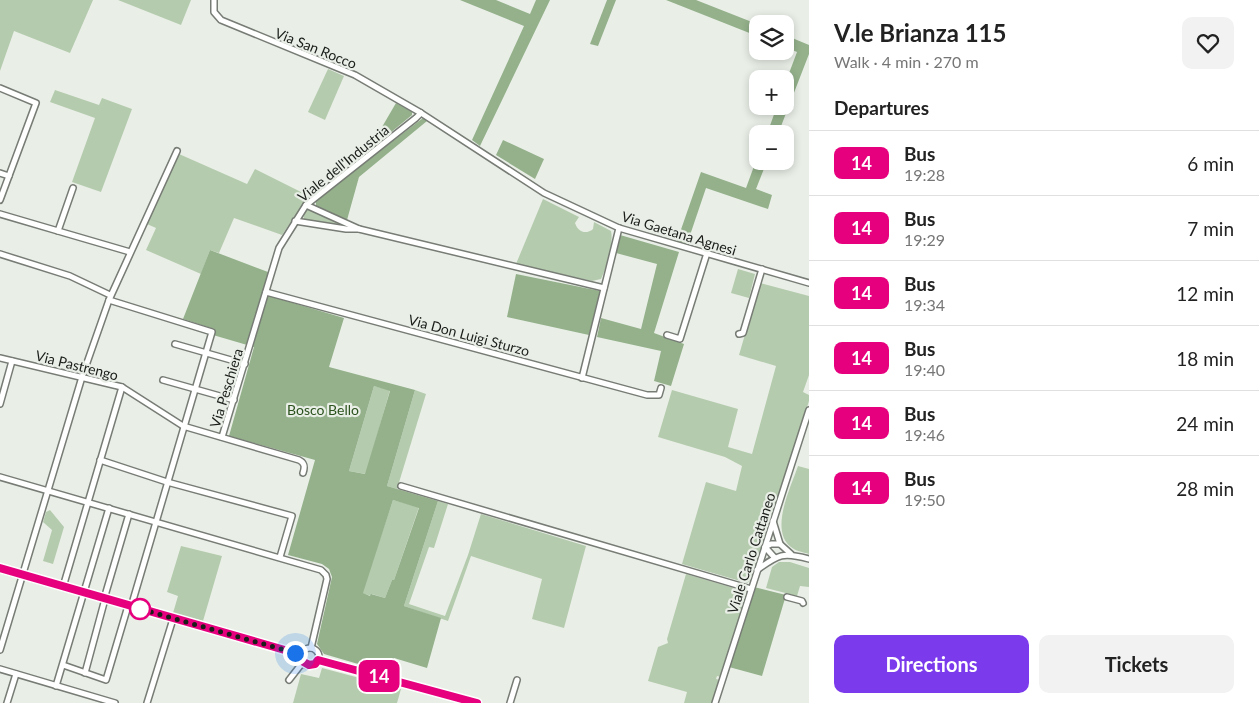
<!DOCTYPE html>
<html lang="en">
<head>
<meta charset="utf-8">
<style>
	body { margin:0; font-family:Lato,sans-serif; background:#f2f2f2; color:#222; height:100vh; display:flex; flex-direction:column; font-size:19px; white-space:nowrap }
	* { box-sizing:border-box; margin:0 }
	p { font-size:16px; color:#767676 }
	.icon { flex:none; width:28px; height:28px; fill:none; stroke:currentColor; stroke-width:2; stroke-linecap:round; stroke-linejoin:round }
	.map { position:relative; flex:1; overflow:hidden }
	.panel { display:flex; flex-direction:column; background:#fff; width:450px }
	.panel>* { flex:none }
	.badge { padding:0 10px; border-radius:8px; font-size:18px; line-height:32px }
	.buttons { position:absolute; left:749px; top:15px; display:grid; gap:10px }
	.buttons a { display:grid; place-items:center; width:45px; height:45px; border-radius:10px; background:#fff; box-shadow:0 2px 8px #0003; font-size:25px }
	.you { position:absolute; width:25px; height:25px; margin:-12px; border:4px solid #fff; border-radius:50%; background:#1a73e8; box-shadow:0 0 0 8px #1a73e833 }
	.map>.badge { position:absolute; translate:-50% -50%; box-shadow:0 0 0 2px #fff }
	h2 { padding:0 25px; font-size:19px; line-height:45px }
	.round { display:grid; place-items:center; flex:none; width:52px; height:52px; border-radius:10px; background:#f2f2f2 }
	.head { display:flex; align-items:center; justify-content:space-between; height:85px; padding:0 25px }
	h1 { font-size:24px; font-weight:700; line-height:38px }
	.cta { display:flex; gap:10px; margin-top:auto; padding:10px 25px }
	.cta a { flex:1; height:58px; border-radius:10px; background:#7c3aed; color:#fff; font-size:20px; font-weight:700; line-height:58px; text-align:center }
	.cta a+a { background:#f2f2f2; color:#222 }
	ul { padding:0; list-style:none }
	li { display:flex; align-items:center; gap:15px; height:65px; padding:0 25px; border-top:1px solid #e0e0e0 }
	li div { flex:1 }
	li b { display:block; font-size:19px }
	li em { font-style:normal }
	li .badge { min-width:55px; font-weight:700; text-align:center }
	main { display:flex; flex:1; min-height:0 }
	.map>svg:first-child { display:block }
</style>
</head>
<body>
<main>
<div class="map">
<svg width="809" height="703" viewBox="0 0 809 703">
	<rect width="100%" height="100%" fill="#e9efe7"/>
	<g fill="#b5cbae">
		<path d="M0 0H93L70 53 14 31 0 71Z"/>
		<path d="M118 0H191L181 25Z"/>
		<path d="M328 69 344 76 325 120 308 112Z"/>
		<path d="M55 90 99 105 102 98 132 109 101 192 72 182 95 118 50 102Z"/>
		<path d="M179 154 247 184 255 169 311 197 301 207 282 235 234 218 219 253 210 250 201 274 146 250 156 228 147 224Z"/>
		<path d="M543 199 579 217 575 223C578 232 586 235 593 229L594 222 611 231C614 242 606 269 601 279L592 281 516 264Z"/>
		<path d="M308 209 343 222 344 226 342 227 304 219 303 213Z"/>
		<path d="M738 269 755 274 749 298 731 293Z"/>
		<path d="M760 283 809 296V375L803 392 809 395V401L751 580 747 583 682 564 706 482 736 491 742 466 725 457 658 437 672 390 738 409 728 447 752 454 776 366 739 355Z"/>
		<path d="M374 386 390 390 366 474 349 471Z"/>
		<path d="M415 390 426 394 397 489 387 486Z"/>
		<path d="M798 466 809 469V554C803 552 795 551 791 547 769 530 791 487 798 466Z"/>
		<path d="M393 500 419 507 394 580H392L385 598 372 594 371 596 362 593Z"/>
		<path d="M438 501 448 504 434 548 429 547 409 604 445 616 468 555 481 514 586 546 564 628 532 619 542 579 471 556 448 621 404 606Z"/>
		<path d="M50 510 64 527 53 564 43 561 52 530 43 522 46 512Z"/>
		<path d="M181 546 222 556 203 621 173 613 178 596 167 592Z"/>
		<path d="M779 562H790L809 568V587L800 586 797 596 766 588 772 567Z"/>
		<path d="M686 574 744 591 746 596 721 677 717 676 716 679 720 680 713 703H684L687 692 648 681 658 647 668 643 667 639Z"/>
		<path d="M322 668 401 689 397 703H293L301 674 319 678Z"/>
	</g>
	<g fill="#94b18b" fill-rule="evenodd">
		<path d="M460 0H496L530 14 536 0H550L480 146 472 140 524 26Z"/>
		<path d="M607 0H616L598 46 590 44Z"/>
		<path d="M666 0H696L757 24V36Z"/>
		<path d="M785 35 809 45V54L778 134H767L777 106H785V84L797 52 785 47Z"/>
		<path d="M396 103 412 112V115L368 151Z"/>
		<path d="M423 118 427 121 359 177 347 220 316 206V201L325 193Z"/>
		<path d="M503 140 544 159 535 179 496 155Z"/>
		<path d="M757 158 758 161H767L756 189 772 195 768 209 706 188 687 244 677 241 701 172 746 188Z"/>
		<path d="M620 235 679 252 654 333 684 344 671 386 654 381 661 351 597 337 601 318 641 329 657 264 616 253Z"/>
		<path d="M210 250 268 272 263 294 344 318 329 367 415 390 387 486 438 501 404 606 441 618 427 668 394 658 389 673 324 654 317 644 332 577 329 569 322 564 288 555 315 460 229 436 254 347 213 335 214 329 183 319ZM374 386 390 391 365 474 349 471ZM393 500 419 508 394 580H392L385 598 371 594 370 596 363 593Z"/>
		<path d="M516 274 600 291 589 335 507 317Z"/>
		<path d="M754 587 786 595 762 676 729 667Z"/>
	</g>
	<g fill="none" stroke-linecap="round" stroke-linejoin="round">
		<defs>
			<g id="minor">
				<path d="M214 0V12L221 20 355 75 421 113 544 193 619 228 809 283"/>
				<path d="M0 88 36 103 0 200"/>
				<path d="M0 173 9 176"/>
				<path d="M306 205 359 229 604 288"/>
				<path d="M0 214 58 231 73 188"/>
				<path d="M295 221 346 229H359"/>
				<path d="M58 231 130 252"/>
				<path d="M0 254 70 276 110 295"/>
				<path d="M266 292 647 395H659L661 388"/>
				<path d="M109 300 212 332 131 607"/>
				<path d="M739 334 743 333 762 269"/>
				<path d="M667 335 680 339 707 253"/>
				<path d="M175 344 245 364"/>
				<path d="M0 358 122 387 183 426 299 460C305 463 305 467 303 473"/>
				<path d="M582 378 619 228"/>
				<path d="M163 380 234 400"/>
				<path d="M0 404 12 361"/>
				<path d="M222 437 279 248 306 205 416 118 421 113"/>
				<path d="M100 460 167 482 292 516 280 557"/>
				<path d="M0 477 321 570 326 575 327 579 311 648"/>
				<path d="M401 486 751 589"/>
				<path d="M773 521 780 544 791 554"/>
				<path d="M765 547 771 544H780"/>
				<path d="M765 547 774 557"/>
				<path d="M0 569 301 655"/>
				<path d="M757 570C779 554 783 552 809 559"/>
				<path d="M63 587 122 387"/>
				<path d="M787 597 802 601 803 603"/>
				<path d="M104 599 129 514"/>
				<circle cx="310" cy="657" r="9"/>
				<path d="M0 650 82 377 109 300 177 151"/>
				<path d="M318 659 477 703"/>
				<path d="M63 665 106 680 128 606"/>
				<path d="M0 669 115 703"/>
				<path d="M85 673 105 599"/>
				<path d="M289 680 303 662"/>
				<path d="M56 686 109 508"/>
				<path d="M7 703 16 674"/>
				<path d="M147 703 173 619"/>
				<path d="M510 703 517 680"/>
				<path d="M715 703 809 410"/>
			</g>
		</defs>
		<use href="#minor" stroke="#777c75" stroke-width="8"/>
		<use href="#minor" stroke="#fff" stroke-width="5"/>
	</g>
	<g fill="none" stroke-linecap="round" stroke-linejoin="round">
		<defs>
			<path id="line" d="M0 568 295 653 302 655V661L309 665 315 664 318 660 477 703"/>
		</defs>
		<use href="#line" stroke="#fff" stroke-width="11"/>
		<use href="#line" stroke="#e6007e" stroke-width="8"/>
		<path stroke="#1b1d1a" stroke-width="5" stroke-dasharray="0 9" d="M140 609 137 608 295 653"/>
	</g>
	<circle fill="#fff" stroke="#e6007e" stroke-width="2.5" cx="140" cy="609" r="10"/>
	<g text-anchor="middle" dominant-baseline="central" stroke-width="4.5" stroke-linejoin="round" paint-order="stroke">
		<g font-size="14" fill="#1b1d1a" stroke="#e9efe7">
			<text transform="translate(316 48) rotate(22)">Via San Rocco</text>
			<text transform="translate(343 163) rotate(-39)">Viale dell'Industria</text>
			<text transform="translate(679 233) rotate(17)">Via Gaetana Agnesi</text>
			<text transform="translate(469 335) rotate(15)">Via Don Luigi Sturzo</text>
			<text transform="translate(77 365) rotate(14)">Via Pastrengo</text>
			<text transform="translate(226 388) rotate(-73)">Via Peschiera</text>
			<text transform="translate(751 553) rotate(-72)">Viale Carlo Cattaneo</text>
		</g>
		<g font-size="14" fill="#2c521e" stroke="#e9efe7">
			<text x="323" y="409">Bosco Bello</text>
		</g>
	</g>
</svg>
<div class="buttons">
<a><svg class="icon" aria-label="layers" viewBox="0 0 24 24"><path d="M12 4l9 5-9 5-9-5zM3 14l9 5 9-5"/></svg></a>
<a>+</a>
<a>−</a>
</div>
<div class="you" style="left:295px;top:653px"></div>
<b class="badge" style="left:379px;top:676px;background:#e6007e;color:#fff">14</b>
</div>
<section class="panel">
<div class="head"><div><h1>V.le Brianza 115</h1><p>Walk · 4 min · 270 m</p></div><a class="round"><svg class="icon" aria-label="heart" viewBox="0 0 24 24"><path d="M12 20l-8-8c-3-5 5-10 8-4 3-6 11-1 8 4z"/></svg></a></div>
<h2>Departures</h2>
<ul>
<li><span class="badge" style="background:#e6007e;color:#fff">14</span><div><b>Bus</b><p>19:28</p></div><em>6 min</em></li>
<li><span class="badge" style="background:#e6007e;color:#fff">14</span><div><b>Bus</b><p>19:29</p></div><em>7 min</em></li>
<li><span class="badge" style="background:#e6007e;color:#fff">14</span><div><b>Bus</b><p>19:34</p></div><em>12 min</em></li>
<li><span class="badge" style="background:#e6007e;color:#fff">14</span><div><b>Bus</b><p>19:40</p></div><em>18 min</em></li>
<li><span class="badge" style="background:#e6007e;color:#fff">14</span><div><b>Bus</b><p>19:46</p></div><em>24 min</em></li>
<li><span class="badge" style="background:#e6007e;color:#fff">14</span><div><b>Bus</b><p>19:50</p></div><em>28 min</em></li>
</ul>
<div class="cta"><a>Directions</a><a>Tickets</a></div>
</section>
</main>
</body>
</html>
